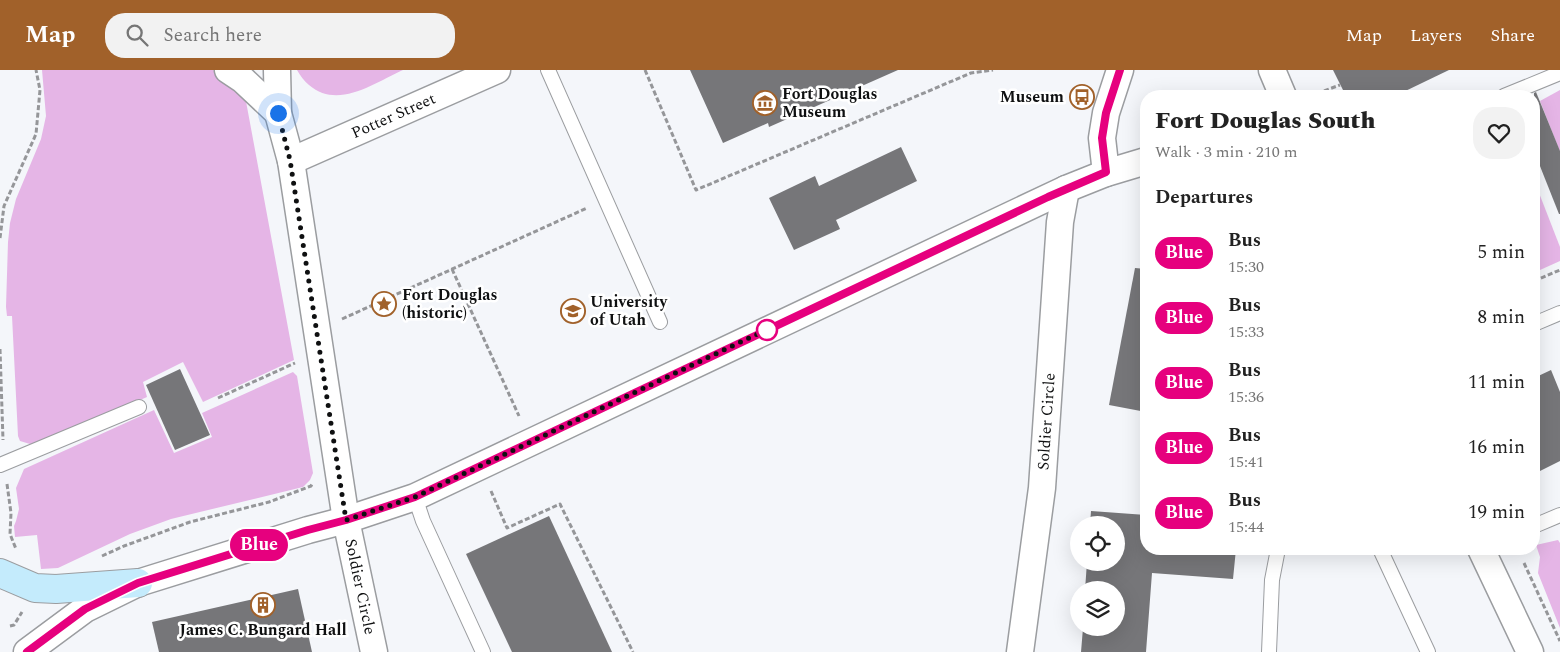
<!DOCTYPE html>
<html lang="en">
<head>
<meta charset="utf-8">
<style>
	body { margin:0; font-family:Spectral,serif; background:#f2f2f2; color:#222; height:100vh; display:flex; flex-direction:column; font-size:19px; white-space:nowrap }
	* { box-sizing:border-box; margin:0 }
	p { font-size:16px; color:#767676 }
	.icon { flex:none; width:28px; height:28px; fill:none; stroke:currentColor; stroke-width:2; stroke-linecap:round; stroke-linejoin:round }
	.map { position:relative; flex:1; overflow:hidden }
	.panel { position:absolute; left:1140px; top:20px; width:400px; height:465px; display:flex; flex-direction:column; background:#fff; border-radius:20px; box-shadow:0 5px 20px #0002 }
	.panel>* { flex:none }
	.badge { padding:0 10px; border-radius:16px; font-size:18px; line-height:32px }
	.tools { position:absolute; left:1070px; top:446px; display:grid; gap:10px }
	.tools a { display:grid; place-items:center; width:55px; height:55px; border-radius:50%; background:#fff; box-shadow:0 5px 20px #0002; font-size:25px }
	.you { position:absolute; width:25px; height:25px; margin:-12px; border:4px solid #fff; border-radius:50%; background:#1a73e8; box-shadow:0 0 0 8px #1a73e833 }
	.map>.badge { position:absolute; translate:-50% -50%; box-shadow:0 0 0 2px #fff }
	h2 { padding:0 15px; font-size:19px; line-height:45px }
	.round { display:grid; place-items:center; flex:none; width:52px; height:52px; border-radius:20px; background:#f2f2f2 }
	.headline { display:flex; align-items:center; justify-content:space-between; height:85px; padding:0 15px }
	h1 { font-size:24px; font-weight:800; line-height:38px }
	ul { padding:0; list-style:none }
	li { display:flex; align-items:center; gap:15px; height:65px; padding:0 15px }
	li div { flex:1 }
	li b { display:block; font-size:19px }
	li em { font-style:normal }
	li .badge { min-width:55px; font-weight:700; text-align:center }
	header { display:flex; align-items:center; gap:30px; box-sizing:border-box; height:70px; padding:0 25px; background:#a1612a; color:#fff }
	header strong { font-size:24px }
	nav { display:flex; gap:28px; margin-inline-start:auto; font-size:18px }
	.search { width:350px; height:45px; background:#f2f2f2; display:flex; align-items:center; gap:12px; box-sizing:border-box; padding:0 18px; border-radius:20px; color:#767676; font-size:19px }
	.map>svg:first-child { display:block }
</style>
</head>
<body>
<header>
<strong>Map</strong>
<div class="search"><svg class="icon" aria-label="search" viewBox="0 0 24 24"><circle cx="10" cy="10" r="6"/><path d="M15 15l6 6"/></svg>Search here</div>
<nav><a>Map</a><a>Layers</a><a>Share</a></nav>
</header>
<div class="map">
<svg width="1560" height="582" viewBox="0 0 1560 582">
	<rect width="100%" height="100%" fill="#f4f6fa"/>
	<g fill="#e5b5e6">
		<path d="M42 0H213L222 5 245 26 294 290 203 332 183 292 143 312 147 327 47 371 30 374 20 371 18 366 12 246H7L6 237 8 172 10 153 16 129 41 69 46 46Z"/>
		<path d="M297 0H403C374 13 338 40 309 15 304 11 300 5 297 0Z"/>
		<path d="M1560 20V82L1540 31Z"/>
		<path d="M1534 110 1560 177V191L1540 200 1534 186Z"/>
		<path d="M293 302 297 306 313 403 310 410 303 417 171 449 130 464 58 498 41 499 37 465 15 467 14 456 16 451 19 439 16 418 24 399 154 340 174 383 212 367 202 343Z"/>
		<path d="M1558 470 1560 473V558L1538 503 1540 487 1536 475Z"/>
	</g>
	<g fill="#767679">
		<path d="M690 0H898L769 57 768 53 723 73Z"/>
		<path d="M1333 0H1449L1395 26H1346Z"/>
		<path d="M1536 22 1560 81V144H1559L1534 81V23Z"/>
		<path d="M901 77 917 111 836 150 840 159 794 180 769 128 815 106 819 116Z"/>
		<path d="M1135 198 1146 199V342L1109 335Z"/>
		<path d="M180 299 210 365 175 380 146 315Z"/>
		<path d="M1551 300 1560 322V391L1534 404V308Z"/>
		<path d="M1091 441 1146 445V479H1236L1233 509 1152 503 1146 582H1081L1083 558H1116V520H1085L1087 492H1116V455H1090Z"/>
		<path d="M549 446 612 582H512L466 484Z"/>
		<path d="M298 519 312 582H159L152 552Z"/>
	</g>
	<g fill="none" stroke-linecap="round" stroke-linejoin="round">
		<defs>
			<g id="lane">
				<path d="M548 0 660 252"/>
				<path d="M1504 26 1560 3"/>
				<path d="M1534 254 1560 243"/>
				<path d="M0 395 139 337"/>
				<path d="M415 427 423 451 483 582"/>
				<path d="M1534 456 1560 445"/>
				<path d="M1380 479 1428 582"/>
				<path d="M1269 582 1272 510 1278 479"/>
			</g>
			<g id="street">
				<path d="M228 0 243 10 278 43"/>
				<path id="s1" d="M277 0 278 43 291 91 346 450 374 582"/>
				<path d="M1272 0 1283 26"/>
				<path id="s2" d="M291 91 497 0"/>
				<path d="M1106 103 1102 68 1106 43 1120 0"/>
				<path d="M1481 479 1530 582"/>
				<path d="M27 582 85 539 138 513 308 460 346 450 415 427 1066 119 1106 103 1146 91"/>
				<path id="s3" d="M1020 582 1042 418 1060 152 1066 119"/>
			</g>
			<path id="secondary" d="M0 503 35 518 56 519 138 513"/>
		</defs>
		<use href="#lane" stroke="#9b9da0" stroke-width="16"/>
		<use href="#street" stroke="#9b9da0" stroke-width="29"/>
		<use href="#secondary" stroke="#9b9da0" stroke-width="30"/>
		<g stroke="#959699" stroke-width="3" stroke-dasharray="5 2.5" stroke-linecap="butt">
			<path d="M645 0 696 120 971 3 993 0"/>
			<path d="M1310 26 1340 15"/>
			<path d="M0 168 4 136 36 64 40 20 36 0"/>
			<path d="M452 199 519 346"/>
			<path d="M1534 211 1560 200"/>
			<path d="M342 249 587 138"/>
			<path d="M0 279 3 370"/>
			<path d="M218 328 295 293"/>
			<path d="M7 414 11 443 10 464 16 479"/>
			<path d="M491 421 507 458 560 434 633 582"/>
			<path d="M102 486 124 476 190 452 269 432 311 416 312 414"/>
			<path d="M1524 493 1560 571"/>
			<path d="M10 556 14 555 22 542"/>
		</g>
		<use href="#lane" stroke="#fff" stroke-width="14"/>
		<use href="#street" stroke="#fff" stroke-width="26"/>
		<use href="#secondary" stroke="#c4ebfc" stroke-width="28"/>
	</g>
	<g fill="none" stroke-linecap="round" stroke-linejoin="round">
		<defs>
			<path id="line" d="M27 582 85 539 138 513 308 460 346 450 415 427 1048 127 1106 102 1102 68 1106 43 1120 0"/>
		</defs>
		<use href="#line" stroke="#fff" stroke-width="11"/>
		<use href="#line" stroke="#e6007e" stroke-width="8"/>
		<path stroke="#0f1011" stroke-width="5" stroke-dasharray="0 9" d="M278 43 290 90 346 450 415 427 768 259 767 260"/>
	</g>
	<defs>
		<symbol id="bus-ring" viewBox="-11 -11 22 22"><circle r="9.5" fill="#fff" stroke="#a1612a" stroke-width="1.5"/><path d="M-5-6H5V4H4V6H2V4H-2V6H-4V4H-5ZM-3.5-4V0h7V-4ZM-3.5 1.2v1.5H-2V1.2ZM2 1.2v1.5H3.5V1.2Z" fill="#a1612a"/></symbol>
		<symbol id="museum-ring" viewBox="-11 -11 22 22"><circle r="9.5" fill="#fff" stroke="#a1612a" stroke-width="1.5"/><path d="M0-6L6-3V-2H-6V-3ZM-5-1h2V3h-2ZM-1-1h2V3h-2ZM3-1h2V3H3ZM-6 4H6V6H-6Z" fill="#a1612a"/></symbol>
		<symbol id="sight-ring" viewBox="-11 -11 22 22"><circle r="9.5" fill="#fff" stroke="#a1612a" stroke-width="1.5"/><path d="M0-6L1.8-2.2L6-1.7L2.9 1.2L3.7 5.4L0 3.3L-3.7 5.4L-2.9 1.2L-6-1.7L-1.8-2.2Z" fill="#a1612a"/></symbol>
		<symbol id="university-ring" viewBox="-11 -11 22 22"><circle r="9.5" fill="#fff" stroke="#a1612a" stroke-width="1.5"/><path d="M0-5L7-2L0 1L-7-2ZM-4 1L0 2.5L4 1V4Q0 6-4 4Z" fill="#a1612a"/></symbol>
		<symbol id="building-ring" viewBox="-11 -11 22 22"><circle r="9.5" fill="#fff" stroke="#a1612a" stroke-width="1.5"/><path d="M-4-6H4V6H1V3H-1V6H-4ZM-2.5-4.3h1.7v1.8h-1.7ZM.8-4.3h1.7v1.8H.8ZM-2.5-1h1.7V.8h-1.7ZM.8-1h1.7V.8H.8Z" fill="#a1612a"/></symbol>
	</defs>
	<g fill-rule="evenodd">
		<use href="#bus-ring" x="1068" y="13" width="28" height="28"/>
		<use href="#museum-ring" x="751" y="19" width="28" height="28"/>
		<use href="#sight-ring" x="370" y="220" width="28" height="28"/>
		<use href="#university-ring" x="559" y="227" width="28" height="28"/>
		<use href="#building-ring" x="249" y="521" width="28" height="28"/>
	</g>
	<circle fill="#fff" stroke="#e6007e" stroke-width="2.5" cx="767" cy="260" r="10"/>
	<g text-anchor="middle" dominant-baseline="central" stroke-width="5" stroke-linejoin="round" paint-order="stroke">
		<g font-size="16" font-weight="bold" fill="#0f1011" stroke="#fff" text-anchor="start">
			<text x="782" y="24">Fort Douglas<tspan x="782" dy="18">Museum</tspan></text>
			<text x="1064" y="27" text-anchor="end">Museum</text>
			<text x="402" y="225">Fort Douglas<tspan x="402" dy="18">(historic)</tspan></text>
			<text x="590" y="232">University<tspan x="590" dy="18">of Utah</tspan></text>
			<text x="263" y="560" text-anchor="middle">James C. Bungard Hall</text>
		</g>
		<g font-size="16" fill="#0f1011" stroke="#fff">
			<text stroke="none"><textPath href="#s2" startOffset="112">Potter Street</textPath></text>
			<text stroke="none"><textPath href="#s3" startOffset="232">Soldier Circle</textPath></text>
			<text stroke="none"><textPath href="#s1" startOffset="524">Soldier Circle</textPath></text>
		</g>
	</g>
</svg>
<div class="tools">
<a><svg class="icon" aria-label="locate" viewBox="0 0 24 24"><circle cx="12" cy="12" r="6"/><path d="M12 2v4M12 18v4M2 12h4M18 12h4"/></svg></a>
<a><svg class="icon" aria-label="layers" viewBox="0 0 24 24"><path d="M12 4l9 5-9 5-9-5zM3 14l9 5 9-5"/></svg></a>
</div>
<div class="you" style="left:278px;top:43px"></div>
<b class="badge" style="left:259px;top:475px;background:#e6007e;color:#fff">Blue</b>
<section class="panel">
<div class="headline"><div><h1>Fort Douglas South</h1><p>Walk · 3 min · 210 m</p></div><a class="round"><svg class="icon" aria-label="heart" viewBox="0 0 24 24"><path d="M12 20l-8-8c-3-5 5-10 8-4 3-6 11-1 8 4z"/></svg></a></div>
<h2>Departures</h2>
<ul>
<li><span class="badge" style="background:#e6007e;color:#fff">Blue</span><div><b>Bus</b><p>15:30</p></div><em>5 min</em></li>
<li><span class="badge" style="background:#e6007e;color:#fff">Blue</span><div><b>Bus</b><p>15:33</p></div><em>8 min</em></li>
<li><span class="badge" style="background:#e6007e;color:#fff">Blue</span><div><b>Bus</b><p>15:36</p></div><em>11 min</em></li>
<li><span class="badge" style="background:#e6007e;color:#fff">Blue</span><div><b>Bus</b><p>15:41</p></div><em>16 min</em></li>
<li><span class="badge" style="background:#e6007e;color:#fff">Blue</span><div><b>Bus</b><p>15:44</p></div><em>19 min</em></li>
</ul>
</section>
</div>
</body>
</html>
